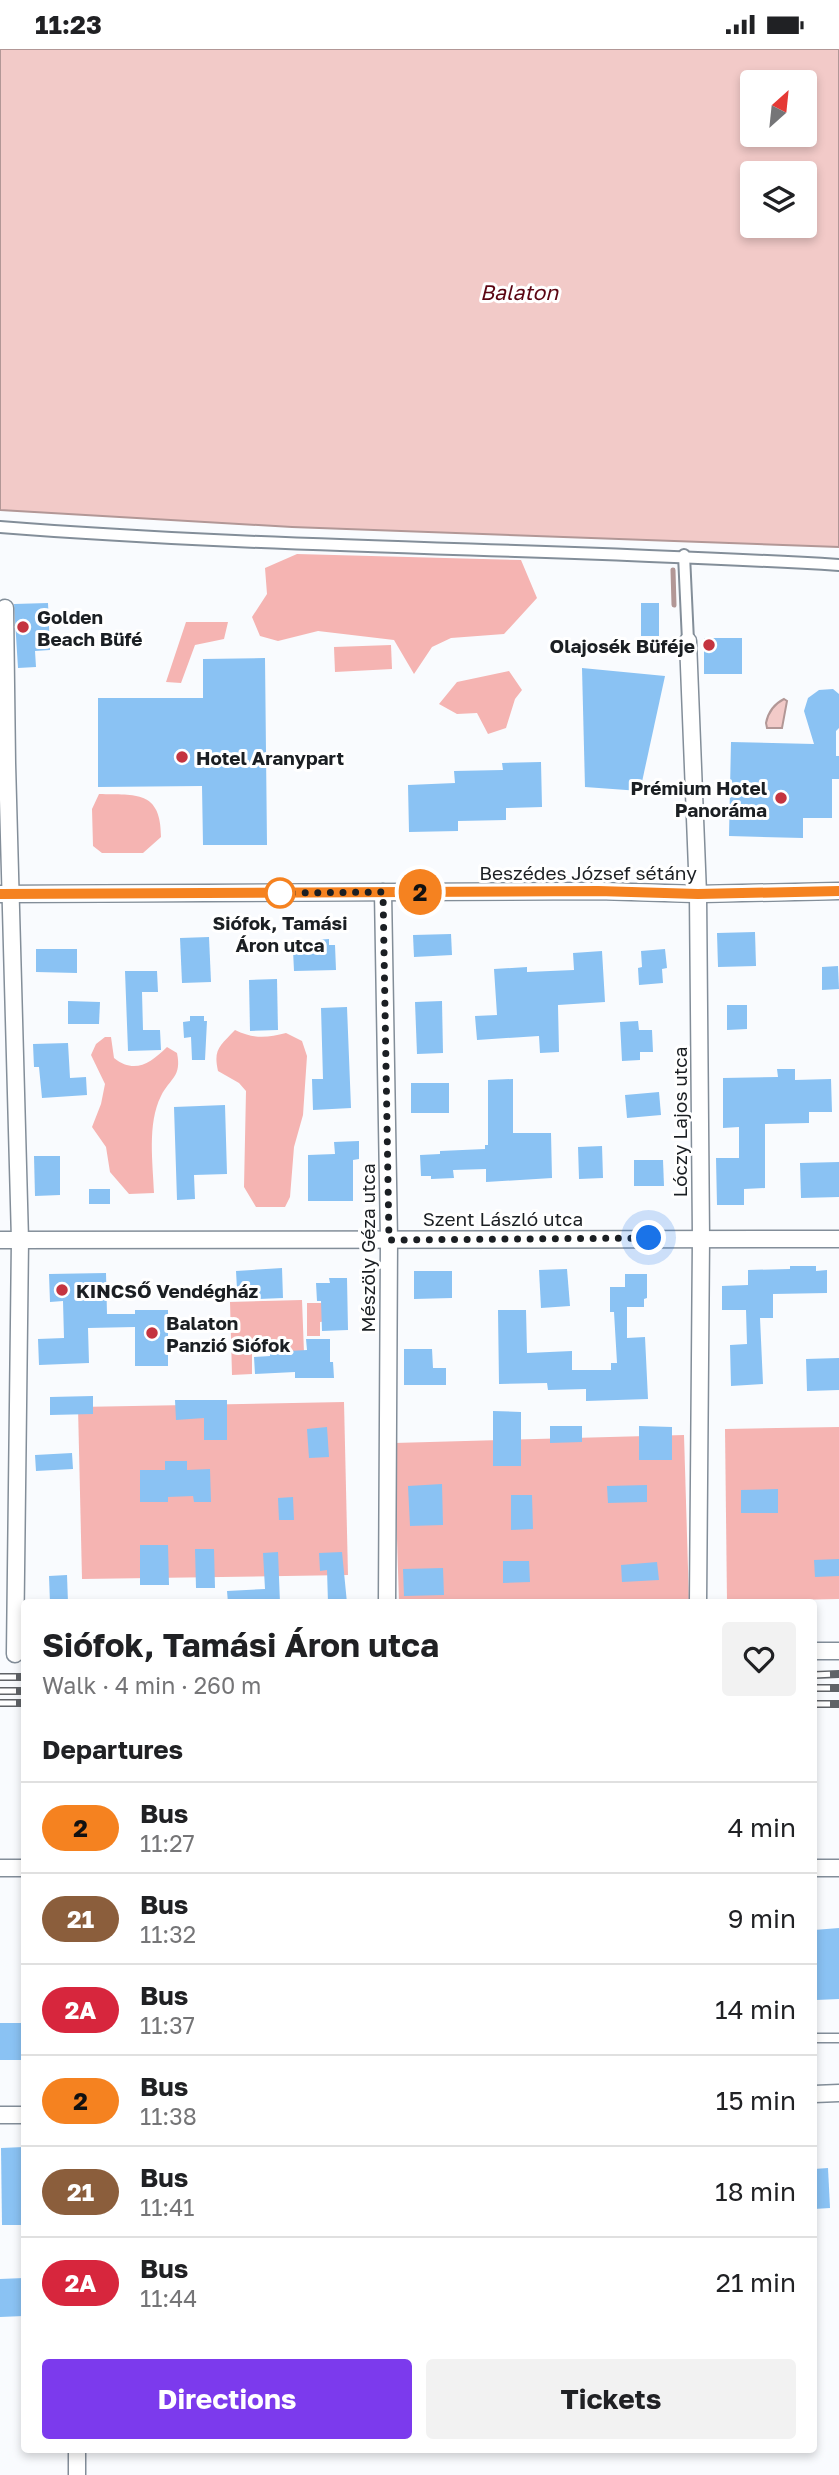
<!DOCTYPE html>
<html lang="en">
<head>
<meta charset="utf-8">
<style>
	body { margin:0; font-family:"Golos Text",sans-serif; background:#f2f2f2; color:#202124; height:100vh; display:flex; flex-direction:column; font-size:26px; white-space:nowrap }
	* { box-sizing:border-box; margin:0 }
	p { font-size:23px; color:#757577 }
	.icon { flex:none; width:38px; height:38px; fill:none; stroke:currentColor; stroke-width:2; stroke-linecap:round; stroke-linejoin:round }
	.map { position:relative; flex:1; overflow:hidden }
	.side { position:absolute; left:21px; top:1550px; width:796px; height:854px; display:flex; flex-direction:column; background:#fff; border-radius:7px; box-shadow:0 4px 10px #0003 }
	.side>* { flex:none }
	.badge { padding:0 14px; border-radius:23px; font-size:24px; line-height:46px }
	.needle { width:46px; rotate:27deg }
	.controls { position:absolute; left:740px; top:21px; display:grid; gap:14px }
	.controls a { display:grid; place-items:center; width:77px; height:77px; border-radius:7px; background:#fff; box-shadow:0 4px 10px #0003; font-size:35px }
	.you { position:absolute; width:35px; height:35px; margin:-18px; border:5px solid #fff; border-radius:50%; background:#1a73e8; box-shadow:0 0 0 10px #1a73e833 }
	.map>.badge { position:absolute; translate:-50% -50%; box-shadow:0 0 0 4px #fff }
	h2 { padding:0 21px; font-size:26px; line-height:63px }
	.round { display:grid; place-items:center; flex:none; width:74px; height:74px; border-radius:7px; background:#f2f2f2 }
	.overview { display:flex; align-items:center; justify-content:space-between; height:119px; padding:0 21px }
	h1 { font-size:33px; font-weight:700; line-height:52px }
	.action { display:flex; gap:14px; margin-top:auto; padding:14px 21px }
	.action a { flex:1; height:80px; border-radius:7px; background:#7c3aed; color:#fff; font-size:28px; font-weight:700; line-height:80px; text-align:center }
	.action a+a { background:#f2f2f2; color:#202124 }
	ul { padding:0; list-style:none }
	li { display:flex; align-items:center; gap:21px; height:91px; padding:0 21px; border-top:2px solid #e0e0e0 }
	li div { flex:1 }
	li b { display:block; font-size:26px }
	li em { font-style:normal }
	li .badge { min-width:77px; font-weight:700; text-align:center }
	.status { display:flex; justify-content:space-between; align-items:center; height:49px; padding:0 35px; background:#fff; direction:ltr }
	.status svg { height:19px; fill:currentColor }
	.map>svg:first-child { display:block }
</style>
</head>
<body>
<div class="status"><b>11:23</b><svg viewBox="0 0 49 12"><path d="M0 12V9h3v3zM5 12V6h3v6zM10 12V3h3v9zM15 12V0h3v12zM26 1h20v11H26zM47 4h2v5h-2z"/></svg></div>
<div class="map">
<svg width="839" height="2426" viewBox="0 0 839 2426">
	<rect width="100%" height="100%" fill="#f9fbfe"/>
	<g fill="#f5b4b2">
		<path d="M297 505 521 511 537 549 504 585 451 589 432 598 414 625 394 591 318 582 278 592 260 587 252 568 267 545 265 519Z"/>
		<path d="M186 573H228L224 590 195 596 181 634 166 633Z"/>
		<path d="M391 596 392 620 335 623 334 598Z"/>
		<path d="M509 622 522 641 515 650 506 679 488 685 477 664 457 665 439 655 457 633Z"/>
		<path d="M99 745C136 746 161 741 161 788L143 804H102L93 797 92 760Z"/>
		<path d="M235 981C253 990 267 989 286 984L302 992 307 1007 303 1066 294 1098 290 1148 285 1158H256L244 1138 246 1042 239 1034 218 1022C213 1000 220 997 235 981Z"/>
		<path d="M105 988H111L114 1009C134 1025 150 1015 167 998L177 1004C182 1028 170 1029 161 1047 147 1075 153 1114 154 1144L129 1145 110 1123 106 1098 92 1078 101 1055 105 1035 91 1006 96 995Z"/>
		<path d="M302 1251 304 1304H292L291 1300 252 1301V1325L232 1326 230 1253Z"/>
		<path d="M307 1254H328V1272L320 1273V1287H307Z"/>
		<path d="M344 1353 348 1526 82 1530 78 1358Z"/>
		<path d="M839 1378V1550L727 1552 725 1380Z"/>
		<path d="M684 1386 689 1553 399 1554 394 1394Z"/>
	</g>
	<g fill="#f2cac8" stroke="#b29796" stroke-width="2" fill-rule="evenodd">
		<path d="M0 0H839V498L292 478 0 461ZM752 33H805V86H752ZM752 124H805V177H752Z"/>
		<path d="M784 650 787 652 782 679H767L766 674C768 664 774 655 784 650Z"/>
	</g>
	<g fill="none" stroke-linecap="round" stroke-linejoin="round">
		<path stroke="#b29796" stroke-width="5" d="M673 521 674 556"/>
	</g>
	<g fill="#8ac2f3">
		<path d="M48 554 50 601 35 602 36 618 18 619 14 555Z"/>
		<rect x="641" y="554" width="18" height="33"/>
		<rect x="704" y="589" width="38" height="36"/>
		<path d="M265 609 267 796H203L202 737 98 738V649H203V610Z"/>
		<path d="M582 619 665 627 640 742 585 738Z"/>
		<path d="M833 640 839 645V679L836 682V707H839V730H832V769H803V789L729 787 731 693 814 695 804 662 808 649 819 641Z"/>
		<path d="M541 713 542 758 506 759V771L458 772V782L409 783 408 736 455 734 454 722 503 721 502 714Z"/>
		<path d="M755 883 756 917 718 918 717 884Z"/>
		<path d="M451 885 452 906 414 908 413 886Z"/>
		<path d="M209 888 211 933 182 934 180 889Z"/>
		<path d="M329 890V896H335L336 921 294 922 293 901 312 900 315 891Z"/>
		<path d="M36 900H77V924L36 923Z"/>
		<path d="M665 900 667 919 662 920 663 934 639 936 638 919 642 918 641 902Z"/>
		<path d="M602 902 605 953 558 956 559 1003 540 1004 539 987 477 991 475 967 497 966 494 920 527 918V923L574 921 573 904Z"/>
		<path d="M838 917 839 940 822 941V918Z"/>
		<path d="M125 922H157L158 943H142L143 981H160L161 1001 128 1002Z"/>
		<path d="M277 930 278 981 250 982 249 931Z"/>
		<path d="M68 952 100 953 99 975H68Z"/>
		<path d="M442 952 443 1004 417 1005 415 953Z"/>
		<path d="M727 956H747V980L727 981Z"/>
		<path d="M347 958 351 1059 313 1061 312 1030H323L321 959Z"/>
		<path d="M190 967H204V972H207L205 1011H192L191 988 184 989 183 973 190 972Z"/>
		<path d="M638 972 639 981H652L653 1003H640V1011L622 1012 620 973Z"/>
		<path d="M68 994 70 1029 86 1028 87 1046 42 1049 39 1018H34L33 995Z"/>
		<path d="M777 1020H795V1031L831 1030 832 1063H809V1074L765 1075V1139L744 1140V1156H717L716 1109H739V1078L723 1079V1029L778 1028Z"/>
		<path d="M513 1030V1084H551L552 1129 486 1133V1120L453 1121 454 1129 431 1130V1127H421L420 1106 440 1105V1102L485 1100V1096H488V1031Z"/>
		<rect x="411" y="1034" width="38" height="30"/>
		<path d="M659 1043 661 1066 627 1069 625 1046Z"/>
		<path d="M225 1056 227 1125 194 1126 195 1150 177 1151 174 1058Z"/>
		<path d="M359 1092V1110L353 1111V1152H308V1106L335 1105 334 1093Z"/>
		<path d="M602 1097 603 1129 579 1130 578 1098Z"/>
		<path d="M34 1107H60V1146L35 1147Z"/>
		<path d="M634 1111H663L664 1137H634Z"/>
		<path d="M839 1113V1148L801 1149 800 1114Z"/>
		<rect x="89" y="1140" width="21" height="15"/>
		<path d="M790 1217H816V1222L827 1221V1244L773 1245V1269H760L763 1335 731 1337 730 1296 747 1295 746 1261H722V1237L748 1236V1221L790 1220Z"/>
		<path d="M282 1219 283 1249 259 1250V1239L237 1240 236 1222Z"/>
		<path d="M567 1220 570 1257 541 1259 539 1221Z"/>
		<path d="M414 1222H452V1249L414 1250Z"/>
		<path d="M106 1224 107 1265H135V1261H168V1317H135V1278L88 1279 89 1314 39 1316 38 1290 64 1289 63 1252 50 1253 49 1225Z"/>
		<path d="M625 1225H647V1249L644 1250V1258H627V1289L645 1288 648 1350 586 1352V1340L548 1341 547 1334 499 1335 498 1261H526L527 1304 572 1302V1321H611V1314H617L614 1263H610V1238H625Z"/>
		<path d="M329 1229H347L348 1281 322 1282 321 1252H317L316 1234H330Z"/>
		<path d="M306 1290H330V1313H333L334 1329H295V1323L255 1325 254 1308 270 1307V1303L307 1301Z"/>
		<path d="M404 1300H432L433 1319H446V1336H404Z"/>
		<path d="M839 1309V1341L807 1342 806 1310Z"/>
		<path d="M93 1347V1365L50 1366V1348Z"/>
		<path d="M175 1351H227V1391H204V1369L176 1371Z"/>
		<path d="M493 1362 521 1363V1417H493Z"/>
		<path d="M550 1377H582V1393L550 1394Z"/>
		<path d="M639 1377 672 1378V1411H639Z"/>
		<path d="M327 1378 329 1408 309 1409 307 1380Z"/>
		<path d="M72 1404 73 1420 36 1422 35 1406Z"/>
		<path d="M165 1412H187V1421L210 1420 211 1453H194L193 1447 168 1448V1453H140V1421H165Z"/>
		<path d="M442 1435 443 1476 410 1477 408 1437Z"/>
		<path d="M647 1436V1453L608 1454 607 1437Z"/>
		<path d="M778 1440V1464H741V1441Z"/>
		<path d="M511 1446H532L533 1480 511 1481Z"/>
		<path d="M293 1448 294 1471H279L278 1449Z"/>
		<path d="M140 1496H168L169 1536H140Z"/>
		<path d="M195 1500H214L215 1539H196Z"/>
		<path d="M278 1503 280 1554H228L227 1542 265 1540 263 1504Z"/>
		<path d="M342 1503 347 1554H328L327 1521 320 1522 319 1504Z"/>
		<path d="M839 1510V1527L815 1528 814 1511Z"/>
		<path d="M503 1512H529L530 1533 503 1534Z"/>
		<path d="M657 1513 659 1531 622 1533 621 1516Z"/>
		<path d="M443 1519 444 1546 404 1547 403 1520Z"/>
		<path d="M67 1526 68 1554H50L49 1527Z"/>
		<path d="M839 1879V1950L816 1951 814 1881Z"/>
		<rect x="0" y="1974" width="24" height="37"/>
		<path d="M24 2098V2176H2L1 2099Z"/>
		<path d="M828 2119 830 2159 814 2160V2120Z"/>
		<path d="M24 2229V2267L0 2268V2230Z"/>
	</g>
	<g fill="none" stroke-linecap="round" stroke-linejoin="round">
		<defs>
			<path id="service" d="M814 1989H839"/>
			<g id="pedestrian">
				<path d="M0 478C279 500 559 499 839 516"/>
				<path d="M684 506 688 592"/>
			</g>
			<g id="minor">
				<path d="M5 559 7 714 20 1191 15 1605"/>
				<path d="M688 592 698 845 701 1189 698 1554"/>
				<path d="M383 843 389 1191 387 1554"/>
				<path d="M0 845 598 842 698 845 839 842"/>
				<path d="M0 1191 839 1190"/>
				<path d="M814 1602H839"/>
				<path d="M0 1819H24"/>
				<path d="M814 1819H839"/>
				<path d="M814 2045 839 2044"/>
				<path d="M0 2066H24"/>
				<path d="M77 2401V2426"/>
			</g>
		</defs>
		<use href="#service" stroke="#838e99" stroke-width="11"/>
		<use href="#pedestrian" stroke="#838e99" stroke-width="14"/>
		<use href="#minor" stroke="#838e99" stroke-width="19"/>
		<use href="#service" stroke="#fff" stroke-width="8"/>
		<use href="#pedestrian" stroke="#fff" stroke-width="10"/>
		<use href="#minor" stroke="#fff" stroke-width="16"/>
		<defs>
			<g id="rail">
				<path d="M814 1626 839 1625"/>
				<path d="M0 1628H24"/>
				<path d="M814 1639H839"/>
				<path d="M0 1642H24"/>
				<path d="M0 1654H24"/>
				<path d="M814 1655H839"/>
			</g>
		</defs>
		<use href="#rail" stroke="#606367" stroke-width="8"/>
		<use href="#rail" stroke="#fff" stroke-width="5" stroke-dasharray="16" stroke-linecap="butt"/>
	</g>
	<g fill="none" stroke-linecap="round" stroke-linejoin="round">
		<defs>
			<path id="line" d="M0 845 598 842 698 845 839 842"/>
		</defs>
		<use href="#line" stroke="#fff" stroke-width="16"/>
		<use href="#line" stroke="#f58220" stroke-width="10"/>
		<path stroke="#1b1f23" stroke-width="7" stroke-dasharray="0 12.6" d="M280 844 383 843 389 1191 649 1189"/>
	</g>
	<g fill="#c43440" stroke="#fff" stroke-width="2.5">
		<circle cx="23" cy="578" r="7"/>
		<circle cx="709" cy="596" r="7"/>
		<circle cx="182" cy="708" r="7"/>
		<circle cx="781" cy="749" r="7"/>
		<circle cx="62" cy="1241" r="7"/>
		<circle cx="152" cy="1284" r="7"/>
	</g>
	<circle fill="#fff" stroke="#f58220" stroke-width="3.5" cx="280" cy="844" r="14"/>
	<g text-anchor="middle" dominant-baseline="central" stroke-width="6" stroke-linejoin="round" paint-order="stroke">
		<g font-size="19" font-weight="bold" fill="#1b1f23" stroke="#fff" text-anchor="start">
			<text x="37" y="567">Golden<tspan x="37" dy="22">Beach Büfé</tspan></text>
			<text x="695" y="596" text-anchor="end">Olajosék Büféje</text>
			<text x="196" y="708">Hotel Aranypart</text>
			<text x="767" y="738" text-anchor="end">Prémium Hotel<tspan x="767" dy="22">Panoráma</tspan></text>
			<text x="76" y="1241">KINCSŐ Vendégház</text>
			<text x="166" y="1273">Balaton<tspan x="166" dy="22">Panzió Siófok</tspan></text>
		</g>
		<g font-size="19" fill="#1b1f23" stroke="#fff">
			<text x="588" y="823">Beszédes József sétány</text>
			<text transform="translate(679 1073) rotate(-90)">Lóczy Lajos utca</text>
			<text x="503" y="1169">Szent László utca</text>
			<text transform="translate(367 1199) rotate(-90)">Mészöly Géza utca</text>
		</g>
		<g font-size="19" font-weight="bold" fill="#1b1f23" stroke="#fff">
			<text x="280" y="873">Siófok, Tamási<tspan x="280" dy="22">Áron utca</tspan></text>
		</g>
		<g font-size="21" font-style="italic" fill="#5b0512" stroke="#fff">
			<text x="519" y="243">Balaton</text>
		</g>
	</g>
</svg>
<div class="controls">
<a><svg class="needle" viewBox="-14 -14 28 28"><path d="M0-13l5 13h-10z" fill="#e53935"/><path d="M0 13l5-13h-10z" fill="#757577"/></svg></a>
<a><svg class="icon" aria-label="layers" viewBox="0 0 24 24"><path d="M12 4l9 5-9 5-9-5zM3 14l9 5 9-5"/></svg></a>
</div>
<div class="you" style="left:649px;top:1189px"></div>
<b class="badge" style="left:420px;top:843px;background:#f58220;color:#111">2</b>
<section class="side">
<div class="overview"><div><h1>Siófok, Tamási Áron utca</h1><p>Walk · 4 min · 260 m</p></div><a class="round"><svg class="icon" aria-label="heart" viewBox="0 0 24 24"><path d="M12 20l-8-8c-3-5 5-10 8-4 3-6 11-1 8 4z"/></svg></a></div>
<h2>Departures</h2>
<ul>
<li><span class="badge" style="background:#f58220;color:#111">2</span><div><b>Bus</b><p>11:27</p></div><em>4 min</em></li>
<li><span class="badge" style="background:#8b5e3c;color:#fff">21</span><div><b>Bus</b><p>11:32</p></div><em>9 min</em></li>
<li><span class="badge" style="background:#d7263d;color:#fff">2A</span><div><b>Bus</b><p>11:37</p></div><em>14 min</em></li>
<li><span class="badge" style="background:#f58220;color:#111">2</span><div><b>Bus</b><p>11:38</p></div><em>15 min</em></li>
<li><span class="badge" style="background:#8b5e3c;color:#fff">21</span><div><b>Bus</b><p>11:41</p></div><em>18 min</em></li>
<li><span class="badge" style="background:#d7263d;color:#fff">2A</span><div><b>Bus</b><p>11:44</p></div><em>21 min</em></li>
</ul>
<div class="action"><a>Directions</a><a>Tickets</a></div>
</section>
</div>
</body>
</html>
